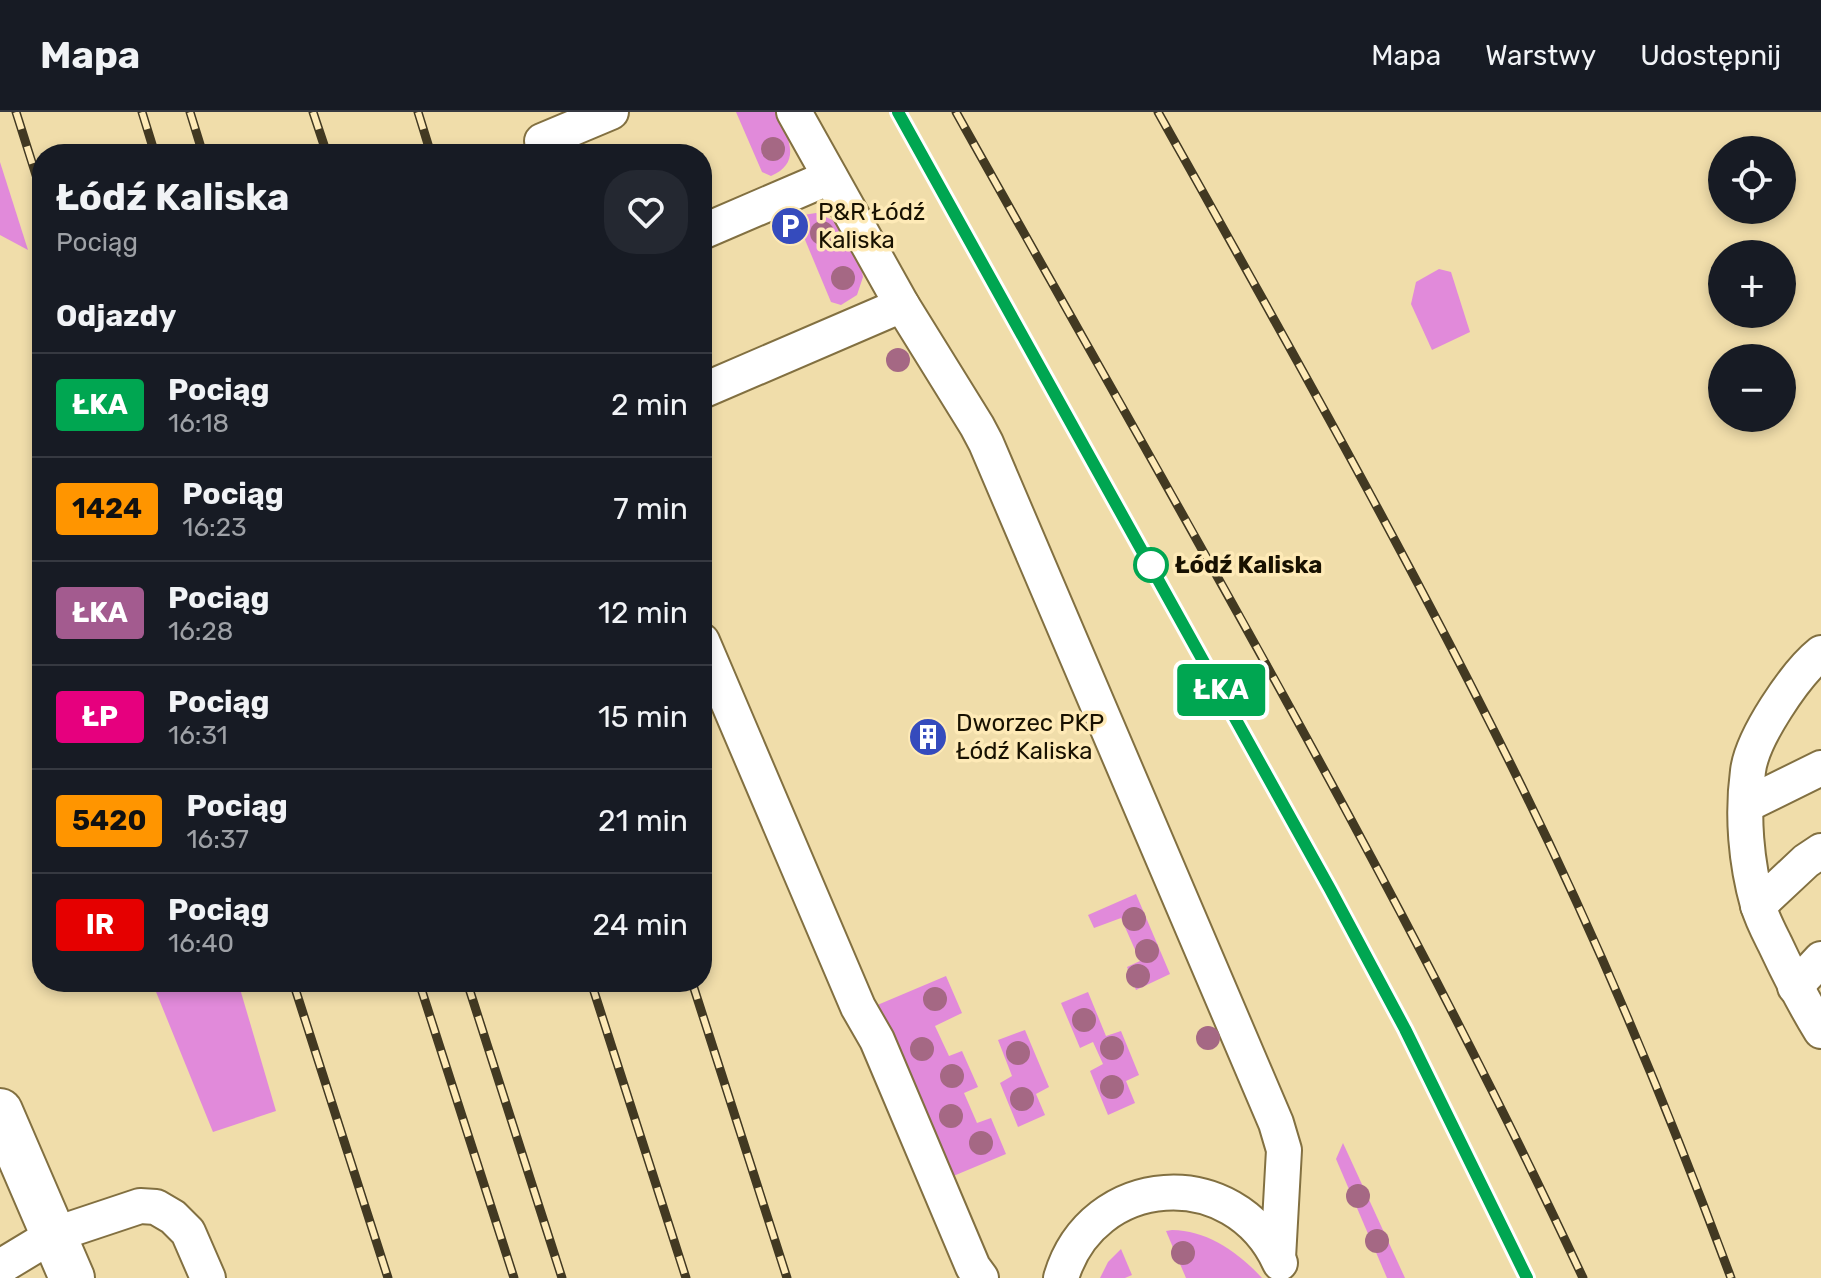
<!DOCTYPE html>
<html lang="pl">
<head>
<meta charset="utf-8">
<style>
	body { margin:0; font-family:Rubik,sans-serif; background:#242831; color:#f1f3f6; height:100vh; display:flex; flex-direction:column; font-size:30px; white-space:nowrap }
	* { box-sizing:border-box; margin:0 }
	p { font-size:26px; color:#9ea1a6 }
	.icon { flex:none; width:44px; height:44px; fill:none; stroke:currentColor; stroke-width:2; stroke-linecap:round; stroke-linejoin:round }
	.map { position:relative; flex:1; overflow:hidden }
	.drawer { position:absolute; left:32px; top:32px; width:680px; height:848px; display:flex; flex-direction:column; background:#171b24; border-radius:32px; box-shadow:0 4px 12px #0003 }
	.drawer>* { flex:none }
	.badge { padding:0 16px; border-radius:6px; font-size:28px; line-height:52px }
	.fabs { position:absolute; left:1708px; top:24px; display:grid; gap:16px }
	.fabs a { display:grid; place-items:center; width:88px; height:88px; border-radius:50%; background:#171b24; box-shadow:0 4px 12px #0003; font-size:40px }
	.map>.badge { position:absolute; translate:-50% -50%; box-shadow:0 0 0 4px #fff }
	h2 { padding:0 24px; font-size:30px; line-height:72px }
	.round { display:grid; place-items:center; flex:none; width:84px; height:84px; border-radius:32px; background:#242831 }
	.head { display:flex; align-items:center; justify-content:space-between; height:136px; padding:0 24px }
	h1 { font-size:38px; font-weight:700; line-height:60px }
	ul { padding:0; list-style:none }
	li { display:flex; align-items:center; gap:24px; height:104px; padding:0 24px; border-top:2px solid #363941 }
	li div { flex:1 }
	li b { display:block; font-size:30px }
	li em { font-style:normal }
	li .badge { min-width:88px; font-weight:700; text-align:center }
	header { display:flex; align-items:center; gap:48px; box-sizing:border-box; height:112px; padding:0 40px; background:#171b24; border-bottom:2px solid #363941 }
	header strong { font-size:38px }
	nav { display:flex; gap:44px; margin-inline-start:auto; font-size:28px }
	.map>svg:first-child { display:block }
</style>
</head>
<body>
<header>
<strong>Mapa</strong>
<nav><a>Mapa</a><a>Warstwy</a><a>Udostępnij</a></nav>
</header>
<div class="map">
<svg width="1821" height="1166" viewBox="0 0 1821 1166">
	<rect width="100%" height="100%" fill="#f0ddaa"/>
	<g fill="#e18ada">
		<path d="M736 0H775C787 22 804 50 771 64L762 60Z"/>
		<path d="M0 50 28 138 0 123Z"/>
		<path d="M816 101 835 109 861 154 863 165 857 183 841 193 831 190 798 111 803 103Z"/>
		<path d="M1439 157 1451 160 1470 220 1432 238 1411 192 1416 170Z"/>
		<path d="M1136 782 1170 862 1136 878 1127 855 1140 849 1121 806 1094 816 1088 803Z"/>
		<path d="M946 864 962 901 935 914 949 944 962 939 978 975 964 981 977 1011 991 1006 1006 1042 951 1065 875 894Z"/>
		<path d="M152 870H238L276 999 213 1020Z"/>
		<path d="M1088 880 1106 924 1121 919 1139 963 1126 969 1135 991 1108 1003 1090 959 1103 952 1093 930 1080 936 1061 891Z"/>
		<path d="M1025 918 1049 975 1036 982 1045 1003 1018 1015 1000 971 1012 964 998 928Z"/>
		<path d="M1343 1031 1405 1166H1387L1336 1047Z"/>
		<path d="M1172 1118C1207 1118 1239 1141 1262 1166H1186L1166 1119Z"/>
		<path d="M1121 1137 1132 1163 1125 1166H1100L1108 1150Z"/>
	</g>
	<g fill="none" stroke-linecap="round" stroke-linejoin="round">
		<defs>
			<g id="service">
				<path d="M794 0 902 193 977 314 986 331 1276 1011 1284 1038 1278 1146"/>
				<path d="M542 29 611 0"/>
				<path d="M702 120 830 65"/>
				<path d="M702 279 902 193"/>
				<path d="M702 529 858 895 877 928 973 1155 981 1166"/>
				<path d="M1821 541C1795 562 1752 626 1748 659 1742 703 1746 751 1758 793 1762 807 1769 820 1775 832 1789 862 1804 891 1821 919"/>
				<path d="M1746 693 1821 656"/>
				<path d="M1758 794 1806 749 1821 739"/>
				<path d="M1795 875 1821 847"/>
				<path d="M0 1155 53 1123 140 1094 156 1095 173 1105 188 1120 208 1166"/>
				<path d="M1061 1166C1092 1060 1234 1050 1280 1151"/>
			</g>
			<path id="tertiary" d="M0 999 72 1166"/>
		</defs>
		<use href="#service" stroke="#827041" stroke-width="38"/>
		<use href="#tertiary" stroke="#827041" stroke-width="48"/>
		<use href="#service" stroke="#fff" stroke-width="34"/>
		<use href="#tertiary" stroke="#fff" stroke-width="44"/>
		<defs>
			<g id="rail">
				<path d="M16 0 42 82"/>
				<path d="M142 0 155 42"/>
				<path d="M190 0 203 42"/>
				<path d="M313 0 327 42"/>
				<path d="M418 0 431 42"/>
				<path d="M898 0 1261 649 1342 799 1405 917 1527 1166"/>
				<path d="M956 0C1171 385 1396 766 1583 1166"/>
				<path d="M1158 0C1283 223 1408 444 1521 673 1600 833 1669 999 1731 1166"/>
				<path d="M293 870 388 1166"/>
				<path d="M419 870 514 1166"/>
				<path d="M467 870 562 1166"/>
				<path d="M591 870 686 1166"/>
				<path d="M692 870 787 1166"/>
			</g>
		</defs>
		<use href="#rail" stroke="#423922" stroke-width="9"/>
		<use href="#rail" stroke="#feeab7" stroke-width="6" stroke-dasharray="18" stroke-linecap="butt"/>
	</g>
	<g fill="#a56884">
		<circle cx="773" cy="37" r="12"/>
		<circle cx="822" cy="121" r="12"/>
		<circle cx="843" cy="166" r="12"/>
		<circle cx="898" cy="248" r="12"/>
		<circle cx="1134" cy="807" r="12"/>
		<circle cx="1147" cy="839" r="12"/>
		<circle cx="1138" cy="864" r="12"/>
		<circle cx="935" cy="887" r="12"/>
		<circle cx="1084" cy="908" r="12"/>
		<circle cx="1208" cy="926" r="12"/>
		<circle cx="1112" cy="936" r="12"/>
		<circle cx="922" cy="937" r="12"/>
		<circle cx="1018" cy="941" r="12"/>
		<circle cx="952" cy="964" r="12"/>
		<circle cx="1112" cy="975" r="12"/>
		<circle cx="1022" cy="987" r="12"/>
		<circle cx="951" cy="1004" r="12"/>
		<circle cx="981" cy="1031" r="12"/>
		<circle cx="1358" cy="1084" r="12"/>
		<circle cx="1377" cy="1129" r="12"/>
		<circle cx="1183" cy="1141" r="12"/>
	</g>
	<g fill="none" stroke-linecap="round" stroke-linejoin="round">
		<defs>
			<path id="line" d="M898 0 1330 777 1405 917 1527 1166"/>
		</defs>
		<use href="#line" stroke="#fff" stroke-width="18"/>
		<use href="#line" stroke="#00a651" stroke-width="12"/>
	</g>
	<defs>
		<symbol id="parking-disc" viewBox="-11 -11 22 22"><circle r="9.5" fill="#354bbd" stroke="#feeab7"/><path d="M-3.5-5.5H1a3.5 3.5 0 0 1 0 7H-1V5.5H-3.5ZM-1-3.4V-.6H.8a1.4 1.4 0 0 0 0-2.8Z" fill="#fff"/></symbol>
		<symbol id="building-disc" viewBox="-11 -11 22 22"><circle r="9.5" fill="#354bbd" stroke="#feeab7"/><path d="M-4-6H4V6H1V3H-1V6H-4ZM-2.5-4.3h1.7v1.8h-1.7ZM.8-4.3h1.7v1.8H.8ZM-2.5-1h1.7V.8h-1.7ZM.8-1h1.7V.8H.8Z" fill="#fff"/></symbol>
	</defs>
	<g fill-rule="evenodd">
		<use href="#parking-disc" x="768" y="92" width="44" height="44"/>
		<use href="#building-disc" x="906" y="603" width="44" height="44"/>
	</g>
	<circle fill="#fff" stroke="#00a651" stroke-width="4" cx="1151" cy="453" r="16"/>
	<g text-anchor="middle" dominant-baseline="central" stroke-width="7" stroke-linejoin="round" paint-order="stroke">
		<g font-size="24" fill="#181101" stroke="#feeab7" text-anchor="start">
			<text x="818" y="100">P&amp;R Łódź<tspan x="818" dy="28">Kaliska</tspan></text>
			<text x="956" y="611">Dworzec PKP<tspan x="956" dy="28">Łódź Kaliska</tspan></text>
		</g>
		<g font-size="24" font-weight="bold" fill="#181101" stroke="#feeab7" text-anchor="start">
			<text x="1175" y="453">Łódź Kaliska</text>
		</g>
	</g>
</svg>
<div class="fabs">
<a><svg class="icon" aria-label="locate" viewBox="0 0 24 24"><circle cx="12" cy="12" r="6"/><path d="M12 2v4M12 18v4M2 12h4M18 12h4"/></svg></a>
<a>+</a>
<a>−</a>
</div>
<b class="badge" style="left:1221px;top:578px;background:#00a651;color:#fff">ŁKA</b>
<section class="drawer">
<div class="head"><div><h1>Łódź Kaliska</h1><p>Pociąg</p></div><a class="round"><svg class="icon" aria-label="heart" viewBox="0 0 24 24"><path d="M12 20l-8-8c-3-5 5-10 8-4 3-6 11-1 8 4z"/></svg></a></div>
<h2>Odjazdy</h2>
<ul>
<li><span class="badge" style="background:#00a651;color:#fff">ŁKA</span><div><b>Pociąg</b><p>16:18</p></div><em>2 min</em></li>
<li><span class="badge" style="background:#ff9500;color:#111">1424</span><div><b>Pociąg</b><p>16:23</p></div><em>7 min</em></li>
<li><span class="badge" style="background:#a35b8f;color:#fff">ŁKA</span><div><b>Pociąg</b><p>16:28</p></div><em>12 min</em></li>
<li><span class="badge" style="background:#e6007e;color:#fff">ŁP</span><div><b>Pociąg</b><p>16:31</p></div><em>15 min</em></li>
<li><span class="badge" style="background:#ff9500;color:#111">5420</span><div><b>Pociąg</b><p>16:37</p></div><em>21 min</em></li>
<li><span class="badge" style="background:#e50000;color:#fff">IR</span><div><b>Pociąg</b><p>16:40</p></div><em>24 min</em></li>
</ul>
</section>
</div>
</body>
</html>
